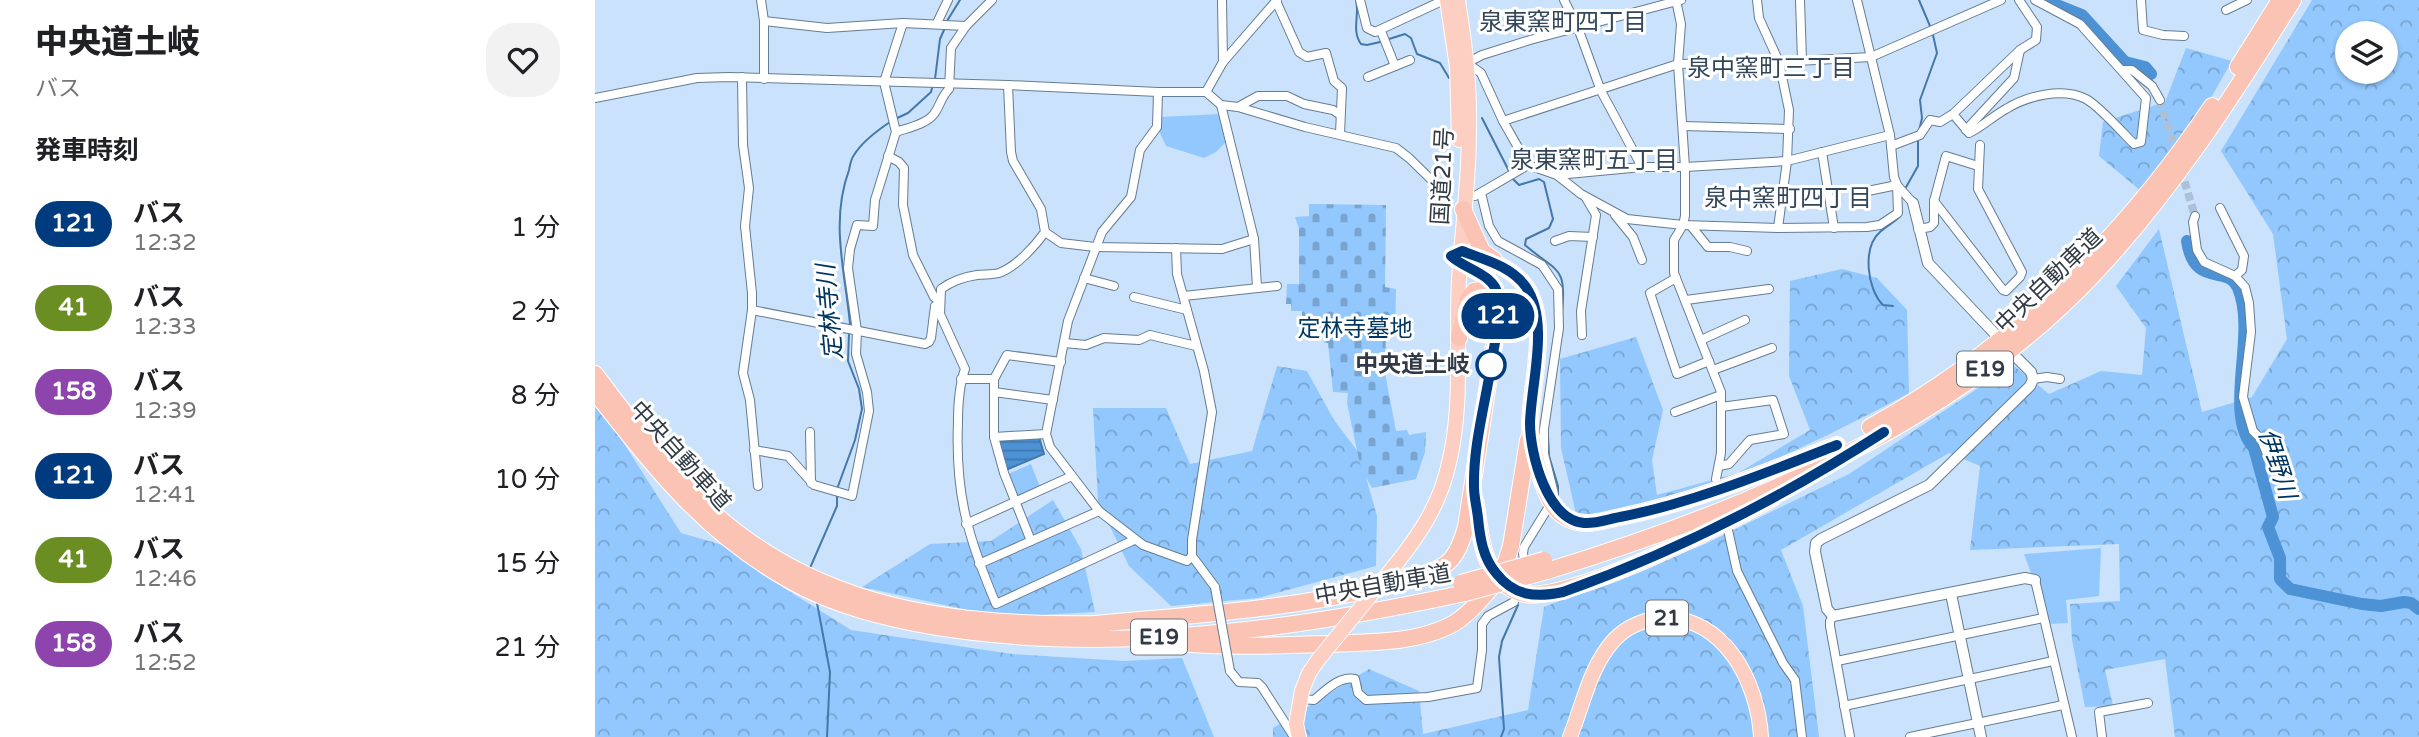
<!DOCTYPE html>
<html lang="ja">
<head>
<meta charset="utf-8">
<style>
	body { margin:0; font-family:"Varela Round","Noto Sans JP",sans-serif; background:#f2f2f2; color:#202124; height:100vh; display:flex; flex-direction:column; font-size:26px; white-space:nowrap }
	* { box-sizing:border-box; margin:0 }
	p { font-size:23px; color:#757577 }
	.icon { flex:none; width:38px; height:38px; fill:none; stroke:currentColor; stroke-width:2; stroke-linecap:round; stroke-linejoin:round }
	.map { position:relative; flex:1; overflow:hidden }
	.panel { display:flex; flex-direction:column; background:#fff; width:595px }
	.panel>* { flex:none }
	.badge { padding:0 14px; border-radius:23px; font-size:24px; line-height:46px }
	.fabs { position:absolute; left:1740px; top:21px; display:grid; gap:14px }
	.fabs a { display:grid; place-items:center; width:63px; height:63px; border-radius:50%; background:#fff; box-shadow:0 2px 5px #0004; font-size:35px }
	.map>.badge { position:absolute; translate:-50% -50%; box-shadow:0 0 0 4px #fff }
	h2 { padding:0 35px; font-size:26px; line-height:63px }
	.round { display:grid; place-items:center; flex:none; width:74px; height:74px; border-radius:28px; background:#f2f2f2 }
	.head { display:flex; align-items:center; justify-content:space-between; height:119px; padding:0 35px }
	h1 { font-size:33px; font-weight:800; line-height:52px }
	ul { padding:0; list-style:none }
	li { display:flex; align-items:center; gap:21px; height:84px; padding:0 35px }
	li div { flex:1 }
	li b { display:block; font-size:26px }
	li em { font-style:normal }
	li .badge { min-width:77px; font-weight:700; text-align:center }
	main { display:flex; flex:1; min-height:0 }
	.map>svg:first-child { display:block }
</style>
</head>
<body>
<main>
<section class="panel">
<div class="head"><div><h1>中央道土岐</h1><p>バス</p></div><a class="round"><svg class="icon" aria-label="heart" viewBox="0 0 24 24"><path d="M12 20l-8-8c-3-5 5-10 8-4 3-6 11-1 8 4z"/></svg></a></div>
<h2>発車時刻</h2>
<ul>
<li><span class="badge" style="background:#003b80;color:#fff">121</span><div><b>バス</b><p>12:32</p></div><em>1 分</em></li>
<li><span class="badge" style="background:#6b8e23;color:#fff">41</span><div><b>バス</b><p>12:33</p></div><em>2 分</em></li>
<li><span class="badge" style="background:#8e44ad;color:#fff">158</span><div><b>バス</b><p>12:39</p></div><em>8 分</em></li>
<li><span class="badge" style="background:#003b80;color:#fff">121</span><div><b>バス</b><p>12:41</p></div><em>10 分</em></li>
<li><span class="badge" style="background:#6b8e23;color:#fff">41</span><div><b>バス</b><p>12:46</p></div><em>15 分</em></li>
<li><span class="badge" style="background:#8e44ad;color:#fff">158</span><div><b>バス</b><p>12:52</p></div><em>21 分</em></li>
</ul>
</section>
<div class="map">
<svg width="1824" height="737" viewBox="0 0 1824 737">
	<defs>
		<pattern id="forest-crowns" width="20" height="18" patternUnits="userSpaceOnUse" patternTransform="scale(1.75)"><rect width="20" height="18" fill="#92c8fe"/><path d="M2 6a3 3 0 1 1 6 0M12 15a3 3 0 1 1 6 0" fill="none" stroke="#78a4cf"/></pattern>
		<pattern id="cemetery-stones" width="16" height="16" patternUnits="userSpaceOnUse" patternTransform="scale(1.75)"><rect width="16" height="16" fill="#92c8fe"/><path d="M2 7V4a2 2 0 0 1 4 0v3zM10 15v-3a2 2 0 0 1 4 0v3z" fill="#78a4cf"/></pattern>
		<pattern id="water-rules" width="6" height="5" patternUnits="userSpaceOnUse" patternTransform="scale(1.75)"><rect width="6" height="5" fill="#4c92d5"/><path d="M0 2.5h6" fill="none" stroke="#4078af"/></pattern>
	</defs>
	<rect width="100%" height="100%" fill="#cae2fb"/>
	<g fill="url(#forest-crowns)" fill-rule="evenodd">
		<path d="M1717 0H1824V737H1580L1570 659 1510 670 1518 706 1490 707 1477 640 1475 604 1525 601 1524 544 1375 550 1385 466 1354 453 1186 550 1208 606 1224 737H678V728L774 669 824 691 828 734 933 710 949 607 1108 545 1254 474 1418 365 1454 394 1506 371 1547 375 1551 328 1521 286 1564 229 1607 412 1657 397 1692 339 1678 234 1626 151ZM1752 33H1790V72H1752Z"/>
		<path d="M1591 48 1637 61 1594 136 1546 191 1504 156 1508 122 1570 102Z"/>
		<path d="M1247 269 1282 278 1312 310 1314 393C1234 436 1153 476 1065 501 1038 508 1009 512 982 518L966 448 965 359 1041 337 1068 410 1057 460 1062 495 1143 473 1215 430 1194 376 1195 281Z"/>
		<path d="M682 366 712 371 739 420 764 453 782 516 781 566 663 598 576 606 534 566 503 501 498 408H571L595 464 657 451Z"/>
		<path d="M0 404 7 409 86 533 138 548 165 573 256 630 417 654 529 661 587 658 619 737H0Z"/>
		<path d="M458 500 486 549 500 612 405 617 267 587 335 544 396 541Z"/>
	</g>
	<path fill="url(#cemetery-stones)" d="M714 204 791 205 790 287 801 289 800 330H791L790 373 801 431 812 430 814 435 831 432 830 452 821 479 777 488 766 469 752 403 753 393 738 392 733 343H729V338H724L723 329H711V325H707V311H696V304H691L692 284H704V229L700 217 714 216Z"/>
	<g fill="#92c8fe">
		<path d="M625 114 631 142 621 152 609 158 571 146 564 131 565 117Z"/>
		<path d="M436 464 445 487 420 499 413 474Z"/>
		<path d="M1506 548 1504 596 1471 600 1473 623 1453 624 1442 577 1436 573 1429 554Z"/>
	</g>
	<path fill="url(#water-rules)" stroke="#4478aa" stroke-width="2" d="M444 437 449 454 411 470 402 439Z"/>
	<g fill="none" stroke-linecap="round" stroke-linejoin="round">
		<g stroke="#4478aa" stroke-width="2">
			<path d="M761 0C765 15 756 30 766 44L772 45 785 42"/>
			<path d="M1324 0 1335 26"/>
			<path d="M352 21 365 0"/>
			<path d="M794 39 810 34 816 38 822 54 845 63 854 78"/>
			<path d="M340 79 345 39 349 30"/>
			<path d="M887 118 915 173"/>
			<path d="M300 119 313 113 336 92 337 88"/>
			<path d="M1324 131 1327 118 1325 100 1342 53 1338 35"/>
			<path d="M917 178 924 185 944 179 949 182 958 219 954 228 931 239 930 245C962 273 972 265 967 312"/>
			<path d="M1310 189 1323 166V140"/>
			<path d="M1298 306 1288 305C1272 289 1267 248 1285 232 1292 225 1301 222 1306 215"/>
			<path d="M255 324C250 271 235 222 254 170 255 165 256 159 259 155 267 142 283 130 295 122"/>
			<path d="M953 436 954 456 963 486V496"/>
			<path d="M242 489 260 440 267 409 264 389 253 361 254 333"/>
			<path d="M215 568 242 506V495"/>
			<path d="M222 603 235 672 232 737"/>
			<path d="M906 737 909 729 904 657 907 641 923 605"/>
		</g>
		<g stroke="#4c92d5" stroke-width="12">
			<path d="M1449 0 1487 15 1530 62 1550 67 1556 74"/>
			<path d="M1592 241C1599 289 1634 264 1643 288 1663 335 1627 413 1659 448L1678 517 1673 527 1685 558V579L1695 589 1767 604 1786 606 1809 602 1816 603 1824 609"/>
		</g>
		<g stroke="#acc1d7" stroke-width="8" stroke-dasharray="8 4" stroke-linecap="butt">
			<path d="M1565 100 1581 154"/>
			<path d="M1586 170 1600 216"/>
		</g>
		<defs>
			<g id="minor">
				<path d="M166 0 169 21V79"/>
				<path d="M627 0 628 62"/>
				<path d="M765 0 772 28 780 32 849 0"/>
				<path d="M969 0 983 28 1006 91 1047 167"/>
				<path d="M1081 0 1086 24 1083 64 1090 167V216L1088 225 1079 240V273L1126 392V453L1121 479"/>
				<path d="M1086 0 935 40 887 55 872 63 886 73 908 121 933 165 962 175 1047 167H1090L1192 161 1295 135"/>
				<path d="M1162 0 1164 18 1184 62 1194 110 1192 161 1183 228"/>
				<path d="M1205 0 1207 60"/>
				<path d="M1262 0 1295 135 1299 177 1302 185 1318 203"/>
				<path d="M1546 0 1548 30 1568 35 1589 36"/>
				<path d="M681 1 704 52 712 57 731 53 739 81 747 88 745 134"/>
				<path d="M1631 10 1652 0"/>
				<path d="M169 21 232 28 308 23 371 26"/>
				<path d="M342 23 353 0"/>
				<path d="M786 31 800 66"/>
				<path d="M1527 70H1537L1557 86 1565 100"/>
				<path d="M147 77 148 145 154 188 150 226 157 293V310L148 373 155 400 163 486"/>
				<path d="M773 77 815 60"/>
				<path d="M413 85 416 152 418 161 446 209 450 232C440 246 421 267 404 273 397 275 389 274 382 275 368 277 357 281 346 289L345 314 370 369C364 386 363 403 363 422 360 494 373 538 401 604L539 540"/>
				<path d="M611 92 628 62 682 0"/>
				<path d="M0 98 102 78 134 77 413 85 563 92H611L626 105 659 239 662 287"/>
				<path d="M626 105 643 107 710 127 801 148 814 158 852 195"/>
				<path d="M643 107 663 96H692L709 104 738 110 744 114"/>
				<path d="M1358 114 1374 133C1387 127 1398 116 1411 109 1432 96 1467 87 1491 99 1504 106 1527 132 1539 144L1546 142 1551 98 1485 24 1440 0"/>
				<path d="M908 121 1083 64 1184 62 1276 57 1406 0"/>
				<path d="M1088 126 1195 129"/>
				<path d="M1371 130 1419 78 1425 50"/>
				<path d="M301 132C312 128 332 124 339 114 345 106 346 97 354 89L356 48 371 26 397 0"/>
				<path d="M1296 146 1325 135 1335 120 1345 122 1358 114 1425 50 1441 40 1442 27 1424 0"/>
				<path d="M1227 152 1239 228"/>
				<path d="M293 156 304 162 309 168 308 205 318 255 339 297 344 301"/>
				<path d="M962 175 986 194 1032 219 1088 225 1183 228 1272 227 1285 225 1303 213 1302 185"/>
				<path d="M886 193 894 226 903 241 947 265 963 289 964 328 949 429V454L959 494"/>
				<path d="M1263 193 1302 185"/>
				<path d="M880 196 933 165"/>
				<path d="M1339 201 1408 290 1411 291 1425 277 1427 272 1383 189 1385 145"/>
				<path d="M1625 208 1649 256 1647 270 1640 276"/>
				<path d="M1020 215 1038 237 1047 260"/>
				<path d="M1600 216 1598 222 1602 250 1609 262 1640 276 1650 287 1654 303 1656 332 1648 397 1658 431 1666 439 1672 454"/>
				<path d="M1096 226 1113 247H1135L1152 251"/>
				<path d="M1323 229 1335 227 1339 223V201L1351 156 1383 166"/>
				<path d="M450 232 466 243 500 247 627 249 659 239"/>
				<path d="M960 241 974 236 998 237"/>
				<path d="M581 248 582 274 609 371 617 412 597 540V556L620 587"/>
				<path d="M489 278 519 286"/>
				<path d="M1081 278 1055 293 1082 374 1114 361"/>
				<path d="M589 296 682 286"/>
				<path d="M539 297 592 310"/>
				<path d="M1091 300 1174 289"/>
				<path d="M157 310 330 344 334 342 336 338 340 306"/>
				<path d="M987 335 986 311 1001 215 991 198"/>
				<path d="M1106 340 1150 320"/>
				<path d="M469 343 491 345 509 338 544 340 555 335 601 346"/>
				<path d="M1118 370 1177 348"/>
				<path d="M366 379H399"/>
				<path d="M1438 379 1452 377 1465 379"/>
				<path d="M399 392 458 400"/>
				<path d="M1080 412 1126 395"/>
				<path d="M215 432 216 483"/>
				<path d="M399 437 451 434"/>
				<path d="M159 450 193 456 219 485 257 496 274 411 272 392 261 354 262 331 253 268 255 249 262 225 278 226 280 200 301 132 289 82 308 23"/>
				<path d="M1124 466 1134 464 1155 440 1189 434 1178 400 1126 407"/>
				<path d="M504 511 548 545 592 561 597 556"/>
				<path d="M371 524 477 476"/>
				<path d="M1133 530 1142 571 1188 663 1200 680 1207 737"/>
				<path d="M436 541 409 473 399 437V379L412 355 466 362"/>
				<path d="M384 564 504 511 455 447 451 434 473 321 507 232 536 197 545 150 562 127 563 92"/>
				<path d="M930 568 928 553 929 547 953 508"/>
				<path d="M1440 580 1477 737"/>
				<path d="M1238 616 1235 621V626L1255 737"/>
				<path d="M1242 661 1448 618"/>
				<path d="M635 671 644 682 663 683 667 687 699 737"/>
				<path d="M705 699 719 700C731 690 744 676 760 679L763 693 771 700 833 697 882 688 887 650V624L893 616 919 602"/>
				<path d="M1249 706 1458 661"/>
				<path d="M1315 737 1468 705"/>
				<path d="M1507 737 1504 712 1553 703"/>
			</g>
			<g id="tertiary">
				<path d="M1318 203 1333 263 1401 335"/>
				<path d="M1422 358 1436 372 1438 379 1435 386 1334 485 1226 539 1221 543 1220 552 1232 609 1238 616 1430 578 1440 580"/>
				<path d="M1356 594 1386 737"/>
			</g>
			<g id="trunk">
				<path d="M852 0 862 67 864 140"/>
				<path d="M801 564C825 534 844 505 853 467 870 401 859 332 865 265 870 206 877 144 873 85 872 56 867 28 863 0"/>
				<path d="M704 737 701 724 707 691"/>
				<path d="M975 737C988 705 995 666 1019 640 1031 627 1049 619 1067 618 1129 616 1163 682 1166 737"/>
			</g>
			<g id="motorway">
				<path d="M1643 67 1685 0"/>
				<path d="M868 209 887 251 899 260"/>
				<path d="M864 338 873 300 879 291 900 288"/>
				<path d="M0 374C35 420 70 468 113 508 224 611 364 627 509 624"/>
				<path d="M0 392C60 468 109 533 196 581 240 606 291 618 341 627 517 655 698 630 870 593"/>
				<path d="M1275 427C1415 350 1528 239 1617 106"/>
				<path d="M881 503C885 536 888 581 926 593 966 607 1137 521 1178 498"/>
				<path d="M952 571C1148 511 1356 426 1499 274 1577 191 1638 96 1698 0"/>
				<path d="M907 574 916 546 933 440"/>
				<path d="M501 624C594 615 690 610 781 588 805 582 830 578 851 564 862 556 867 540 871 527L903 319C903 297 903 282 881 271 871 266 864 264 857 256L867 251C890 260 916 266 931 287 955 322 936 384 935 423 935 445 947 492 961 509 968 517 978 522 989 523 1000 524 1014 519 1025 517 1099 502 1172 472 1242 445"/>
				<path d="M587 643C636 648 683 645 732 644 772 642 817 644 854 626 872 617 888 597 901 582"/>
			</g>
		</defs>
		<use href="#minor" stroke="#667c92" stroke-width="10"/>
		<use href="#tertiary" stroke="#667c92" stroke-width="12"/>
		<use href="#trunk" stroke="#fff" stroke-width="16"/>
		<use href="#motorway" stroke="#fff" stroke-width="18"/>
		<use href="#minor" stroke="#fff" stroke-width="8"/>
		<use href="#tertiary" stroke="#fff" stroke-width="10"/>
		<use href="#trunk" stroke="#fccfc2" stroke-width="14"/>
		<use href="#motorway" stroke="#fbc3b3" stroke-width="16"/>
		<defs>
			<path id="minor-bridge" d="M620 587 635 671"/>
			<path id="trunk-bridge" d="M707 691 714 673 723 660 801 564"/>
			<g id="motorway-bridge">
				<path d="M866 583 949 560"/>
				<path d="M870 593 952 571"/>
			</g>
		</defs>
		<use href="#minor-bridge" stroke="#667c92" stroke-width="10" stroke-linecap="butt"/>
		<use href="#trunk-bridge" stroke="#fff" stroke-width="16" stroke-linecap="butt"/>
		<use href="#motorway-bridge" stroke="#fff" stroke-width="18" stroke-linecap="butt"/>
		<use href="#minor-bridge" stroke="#fff" stroke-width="8"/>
		<use href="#trunk-bridge" stroke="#fccfc2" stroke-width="14"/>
		<use href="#motorway-bridge" stroke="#fbc3b3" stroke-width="16"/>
	</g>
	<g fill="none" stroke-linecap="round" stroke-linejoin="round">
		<defs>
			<path id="line" d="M1242 445C1173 472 1098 503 1025 517 1014 519 1000 524 989 523 952 520 935 454 935 423 936 383 955 322 931 287 916 266 890 260 867 251L856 256C869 269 900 274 903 296 907 316 900 339 897 360 891 401 878 445 879 487 879 497 882 508 883 518 885 538 888 558 901 573 919 596 940 598 968 592 1081 552 1188 497 1289 432"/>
		</defs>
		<use href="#line" stroke="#fff" stroke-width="16"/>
		<use href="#line" stroke="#003b80" stroke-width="10"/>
	</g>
	<circle fill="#fff" stroke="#003b80" stroke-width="3.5" cx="896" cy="365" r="14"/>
	<g text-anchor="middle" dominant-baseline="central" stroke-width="6" stroke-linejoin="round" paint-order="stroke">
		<g fill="#fff" stroke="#70767d" stroke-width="2">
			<rect x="1362" y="351.5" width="56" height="35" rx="5"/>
			<rect x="1051" y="600.5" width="42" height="35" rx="5"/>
			<rect x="536" y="619.5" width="56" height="35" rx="5"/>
		</g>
		<g font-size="21" font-weight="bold" fill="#323b45">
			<text x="1390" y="369">E19</text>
			<text x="1072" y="618">21</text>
			<text x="564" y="637">E19</text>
		</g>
		<g font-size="23" fill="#323b45" stroke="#fff">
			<text transform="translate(848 176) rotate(-87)">国道21号</text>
			<text transform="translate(1454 281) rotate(-44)">中央自動車道</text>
			<text transform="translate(85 456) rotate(48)">中央自動車道</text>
			<text transform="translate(788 585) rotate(-10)">中央自動車道</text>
		</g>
		<g font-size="23" fill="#003762" stroke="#fff">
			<text x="760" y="329">定林寺墓地</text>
		</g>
		<g font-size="23" font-weight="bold" fill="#323b45" stroke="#fff" text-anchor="end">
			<text x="875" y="365">中央道土岐</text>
		</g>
		<g font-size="24" fill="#33465a" stroke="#fff">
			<text x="968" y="22">泉東窯町四丁目</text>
			<text x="1176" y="68">泉中窯町三丁目</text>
			<text x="999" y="160">泉東窯町五丁目</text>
			<text x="1193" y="198">泉中窯町四丁目</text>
		</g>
		<g font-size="24" font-style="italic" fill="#003560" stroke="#fff">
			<text transform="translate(235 312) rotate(-95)">定林寺川</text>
			<text transform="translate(1682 464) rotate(72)">伊野川</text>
		</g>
	</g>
</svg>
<div class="fabs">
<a><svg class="icon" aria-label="layers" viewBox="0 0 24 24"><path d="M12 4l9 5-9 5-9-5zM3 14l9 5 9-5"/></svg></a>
</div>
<b class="badge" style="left:903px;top:316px;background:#003b80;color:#fff">121</b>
</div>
</main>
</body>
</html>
